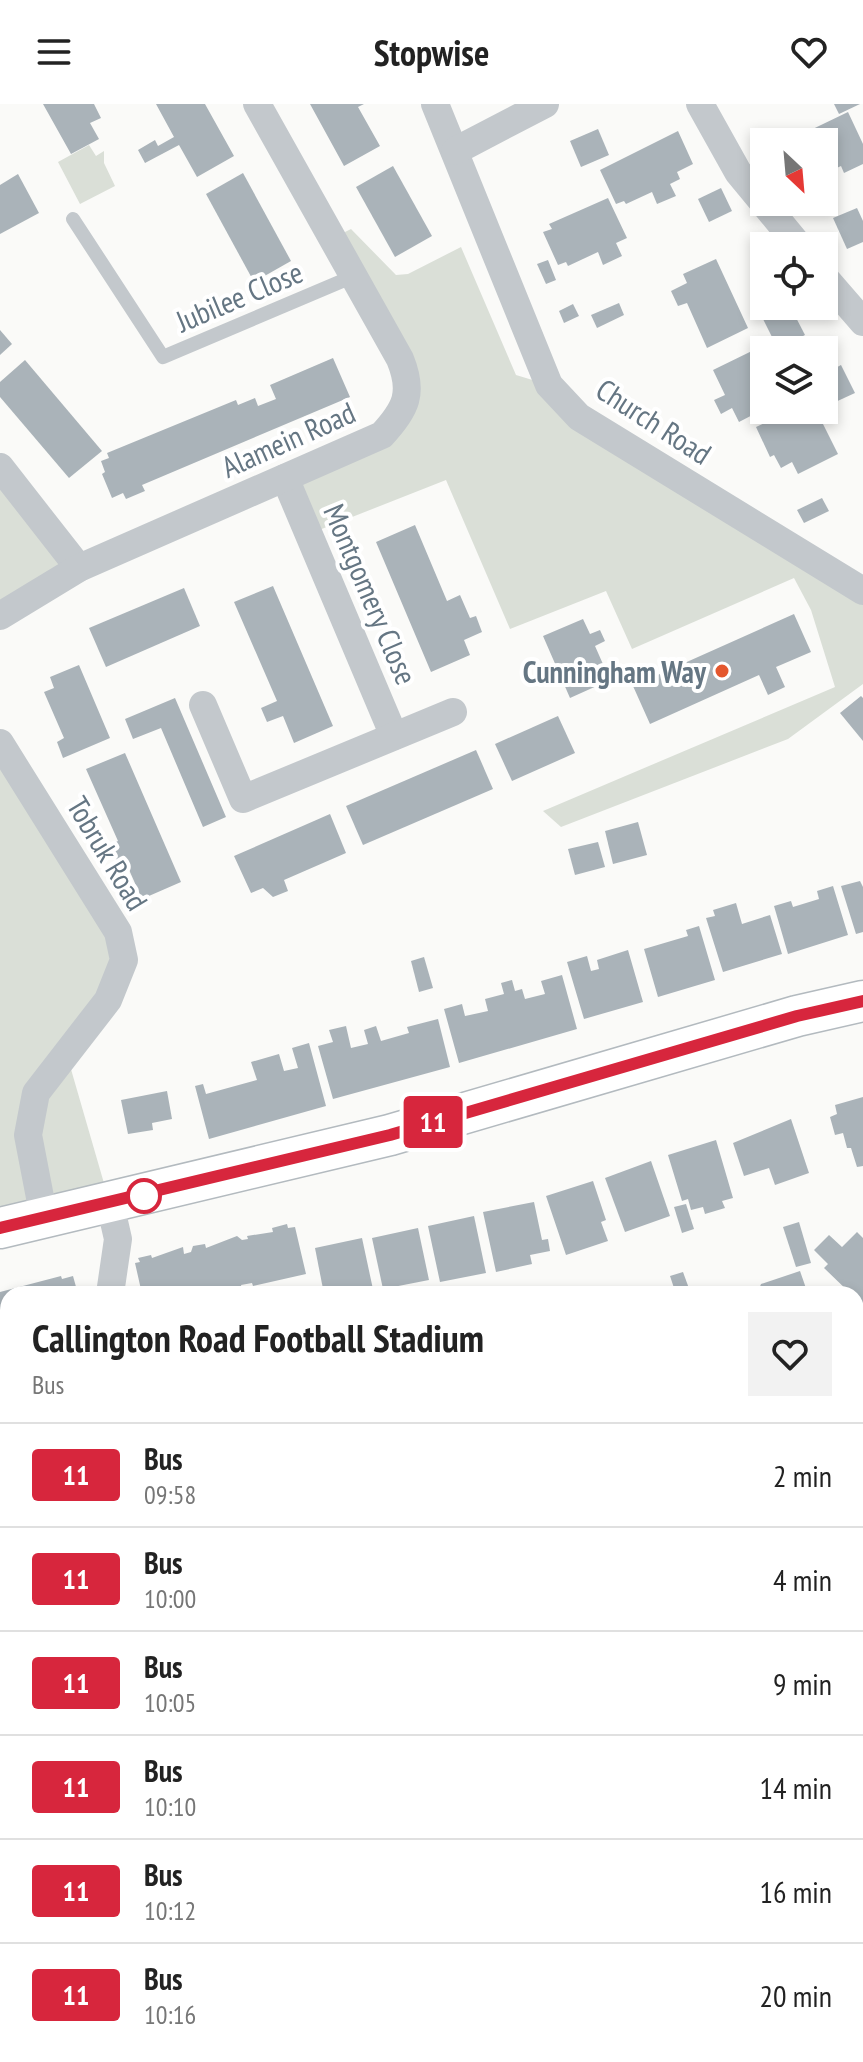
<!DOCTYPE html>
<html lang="en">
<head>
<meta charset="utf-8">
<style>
	body { margin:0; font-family:"PT Sans Narrow",sans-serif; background:#f2f2f2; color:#222; height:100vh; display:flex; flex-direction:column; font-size:30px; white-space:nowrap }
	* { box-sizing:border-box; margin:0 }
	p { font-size:26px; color:#767676 }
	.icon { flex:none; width:44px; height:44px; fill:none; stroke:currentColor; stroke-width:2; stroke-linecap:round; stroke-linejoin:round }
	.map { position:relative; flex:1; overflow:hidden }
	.side { position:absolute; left:0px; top:1182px; width:864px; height:776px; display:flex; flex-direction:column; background:#fff; border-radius:24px 24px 0 0; box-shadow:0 4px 12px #0003 }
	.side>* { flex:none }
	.badge { padding:0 16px; border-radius:6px; font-size:28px; line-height:52px }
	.needle { width:52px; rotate:154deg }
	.tools { position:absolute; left:750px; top:24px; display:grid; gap:16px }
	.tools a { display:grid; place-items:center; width:88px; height:88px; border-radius:0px; background:#fff; box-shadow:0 4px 12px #0003; font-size:40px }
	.map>.badge { position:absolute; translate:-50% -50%; box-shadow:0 0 0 4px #fff }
	.round { display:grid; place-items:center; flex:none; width:84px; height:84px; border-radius:0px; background:#f2f2f2 }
	.head { display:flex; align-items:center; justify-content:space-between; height:136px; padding:0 32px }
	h1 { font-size:38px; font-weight:700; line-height:60px }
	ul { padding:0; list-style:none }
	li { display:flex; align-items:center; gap:24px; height:104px; padding:0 32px; border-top:2px solid #e0e0e0 }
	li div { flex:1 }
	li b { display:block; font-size:30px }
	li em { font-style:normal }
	li .badge { min-width:88px; font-weight:700; text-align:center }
	header { display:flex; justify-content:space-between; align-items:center; height:104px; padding:0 32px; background:#fff; font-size:36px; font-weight:700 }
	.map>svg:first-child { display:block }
</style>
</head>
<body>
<header><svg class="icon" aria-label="menu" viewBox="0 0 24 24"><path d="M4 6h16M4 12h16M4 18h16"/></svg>Stopwise<svg class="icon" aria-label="heart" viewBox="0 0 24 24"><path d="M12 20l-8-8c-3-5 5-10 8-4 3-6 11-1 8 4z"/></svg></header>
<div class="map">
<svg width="863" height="1958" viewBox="0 0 863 1958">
	<rect width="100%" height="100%" fill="#fafaf8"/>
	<g fill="#dadfd7">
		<path d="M89 41 96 52 104 47V59L115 82 80 100 58 58Z"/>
		<path d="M351 125 396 171 408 170 461 143 516 271 549 281 863 489V580L788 635 561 723 543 707 835 583 811 506 794 474 632 545 606 487 510 525 446 376 309 430 285 374 382 331 409 279 333 134Z"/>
		<path d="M0 363 76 460 0 512Z"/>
		<path d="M0 641 124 856 66 948 110 1100 0 1124Z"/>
		<path d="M0 1895 8 1898V1950H27L30 1958H8L0 1934Z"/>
	</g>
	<g fill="#aab3b9">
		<path d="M43 0H94L101 14 90 19 99 35 71 50Z"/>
		<path d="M156 0H205L234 52 197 73 179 41 145 59 138 46 155 36 158 42 174 33Z"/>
		<path d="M310 0H364L358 3 380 42 344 62Z"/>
		<path d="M834 0H860L839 10Z"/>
		<path d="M848 8 863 40V60L844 69 841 62 824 70V38H796L794 34Z"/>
		<path d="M598 25 609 51 581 63 570 37Z"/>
		<path d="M678 27 693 60 677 68 680 75 670 80 676 92 657 100 652 88 626 100 624 97 616 100 600 66Z"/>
		<path d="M393 62 432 132 395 153 356 83Z"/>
		<path d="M243 69 291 157 254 178 206 90Z"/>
		<path d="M18 70 39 109 0 130V81Z"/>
		<path d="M721 84 732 107 709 118 698 95Z"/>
		<path d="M608 94 627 134 616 139 622 152 603 161 598 148 568 162 566 158 558 161 543 128 552 125 549 120Z"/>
		<path d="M857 104 863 117V138L847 145 833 114Z"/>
		<path d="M716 155 748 224 707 244 687 199 678 202 671 187 687 179 683 170Z"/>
		<path d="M548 156 556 176 546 180 537 160Z"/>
		<path d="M619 199 624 211 597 224 591 211Z"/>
		<path d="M573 200 579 212 564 219 559 207Z"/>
		<path d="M790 202 805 231 778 245 763 215Z"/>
		<path d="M0 226 12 240 0 251Z"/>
		<path d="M758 244 764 255V305L739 318 732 304 721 310 714 296 725 291 713 266Z"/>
		<path d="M333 254 350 293 142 381 145 387 126 395 123 389 112 394 102 370 105 368 101 357 109 354 107 349 236 296 238 301 255 294 258 302 276 295 270 281Z"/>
		<path d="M25 256 102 347 69 374 0 293V278Z"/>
		<path d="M841 261 855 289 831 300 824 285V270Z"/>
		<path d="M792 306H816L838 350 798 370 792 358 781 364 774 351 770 353 756 323Z"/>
		<path d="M822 394 829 407 804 419 797 406Z"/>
		<path d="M415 421 447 497 460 491 470 514 476 512 482 528 464 536 470 551 431 568 376 438Z"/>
		<path d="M273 482 333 622 294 639 283 612 267 618 261 604 277 597 234 498Z"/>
		<path d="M184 484 200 522 106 563 89 524Z"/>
		<path d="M794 510 811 548 776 563 785 583 768 591 759 571 650 620 633 582Z"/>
		<path d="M583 515 590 530 600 526 605 537 595 542 610 576 570 594 543 532Z"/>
		<path d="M79 561 110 634 63 654 57 638 64 634 44 588 54 584 50 573Z"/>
		<path d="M861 592 863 594V637L840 609Z"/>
		<path d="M175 594 226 713 203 723 161 624 133 635 125 615Z"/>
		<path d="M558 612 575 649 512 677 495 640Z"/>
		<path d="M476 646 493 685 363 741 346 702Z"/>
		<path d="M125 649 181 778 142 795 126 759 119 761 109 741 118 737 86 665Z"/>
		<path d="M330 710 346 749 284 776 288 787 273 793 263 784 251 789 234 752Z"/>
		<path d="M638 718 647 751 613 760 605 727Z"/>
		<path d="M598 738 605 763 575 771 568 745Z"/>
		<path d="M860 777 863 783V828L856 830 841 782Z"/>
		<path d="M833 782 848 831 788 850 774 802 791 797 793 803 819 795 817 787Z"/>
		<path d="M736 799 742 820 770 811 782 850 723 868 706 814 715 812 713 806Z"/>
		<path d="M699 822 715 876 658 893 644 845 688 832 686 826Z"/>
		<path d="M628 846 643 898 584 915 567 858 587 852 591 867 599 865 597 856Z"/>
		<path d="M424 853 433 884 419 888 411 857Z"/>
		<path d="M562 871 577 925 459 959 444 905 462 900 465 912 479 909 488 907 485 895 504 890 501 879 512 876 515 887 522 885 525 895 545 890 541 877Z"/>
		<path d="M438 915 450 963 333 995 318 942 333 938 329 926 346 922 351 944 368 940 364 926 376 922 381 937 409 929 407 923Z"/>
		<path d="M309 939 326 1002 209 1035 195 982 203 980 206 990 257 976 251 958 279 950 284 967 298 964 292 944Z"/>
		<path d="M167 987 172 1015 152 1019 153 1026 128 1030 121 996Z"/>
		<path d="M863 993V1062L857 1063 851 1044H847L843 1029 835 1031 830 1013 837 1010 835 1001Z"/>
		<path d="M791 1015 809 1069 775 1081 769 1064 744 1072 733 1039Z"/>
		<path d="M716 1036 733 1094 722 1097 725 1104 705 1110 703 1103 691 1106 688 1095 682 1097 668 1051Z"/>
		<path d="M651 1057 670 1112 625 1128 605 1074Z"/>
		<path d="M593 1077 606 1116 601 1118 608 1137 566 1151 546 1092Z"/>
		<path d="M534 1098 542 1136 548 1135 550 1147 530 1151 532 1160 496 1168 483 1108Z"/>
		<path d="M686 1100 694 1125 682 1129 674 1103Z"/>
		<path d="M474 1112 486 1169 440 1178 428 1122Z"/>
		<path d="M799 1118 811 1159 796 1163 783 1123Z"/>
		<path d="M287 1120 288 1124 295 1123 306 1170 253 1182 252 1179 241 1181 243 1190H142L135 1159 140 1158 138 1154 151 1151 152 1154 183 1143 184 1150 191 1148 193 1142 205 1140 206 1144 237 1132 242 1136 248 1135 247 1132 273 1128 272 1124Z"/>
		<path d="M418 1124 429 1176 383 1185 372 1134Z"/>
		<path d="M857 1128 863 1134V1201L856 1190H851L824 1164 828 1160 814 1146 829 1131 842 1143Z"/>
		<path d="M362 1134 374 1190H324L315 1144Z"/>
		<path d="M800 1167 808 1190H757L761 1180Z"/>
		<path d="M683 1168 691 1190H676L670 1172Z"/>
		<path d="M61 1172 62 1175 73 1172 78 1190H8V1282L3 1283 0 1278V1188Z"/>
		<path d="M863 1294V1348L856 1350V1297Z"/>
		<path d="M858 1512 863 1546 856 1548V1513Z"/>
		<path d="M863 1722V1766L856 1756V1727Z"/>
		<path d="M63 1950 65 1957 93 1950 95 1958H45L42 1951Z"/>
		<path d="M121 1950H184L187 1958H124Z"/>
		<path d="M202 1950H235V1951L204 1958Z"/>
		<path d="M459 1950H498L491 1958H468Z"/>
		<path d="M645 1950H700L692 1958H653Z"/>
	</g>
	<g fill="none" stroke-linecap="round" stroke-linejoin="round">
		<defs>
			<path id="secondary" d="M0 1124 390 1031 797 912 863 897"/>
		</defs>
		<use href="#secondary" stroke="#b3babf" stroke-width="43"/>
		<g stroke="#c3c8cc" stroke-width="14">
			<path d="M73 115 163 253 354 172"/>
			<path d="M0 1370 8 1368"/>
		</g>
		<g stroke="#c3c8cc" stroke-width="28">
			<path d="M435 0 549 281 579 313 863 487"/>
			<path d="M700 0 738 68 799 142"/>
			<path d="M455 47 545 0"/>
			<path d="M824 173 863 218"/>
			<path d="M0 363 79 464"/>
			<path d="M285 374 394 632"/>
			<path d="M0 512 79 464 382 331C406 305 414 289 400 255L257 0"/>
			<path d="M203 601 243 695 453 608"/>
			<path d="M0 639 118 828 124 856 108 896 36 989 28 1031 44 1114"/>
			<path d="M110 1100 118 1135 110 1190"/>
			<path d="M856 1254 863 1251"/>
			<path d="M856 1626 863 1624"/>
			<path d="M0 1650 8 1610"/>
			<path d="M0 1735 8 1785"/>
			<path d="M0 1850 8 1847"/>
			<path d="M544 1958 551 1950"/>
		</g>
		<use href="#secondary" stroke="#fff" stroke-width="40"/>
	</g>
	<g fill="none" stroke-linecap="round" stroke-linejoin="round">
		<defs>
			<path id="line" d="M0 1124 390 1031 797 912 863 897"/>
		</defs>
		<use href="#line" stroke="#fff" stroke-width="18"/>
		<use href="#line" stroke="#d7263d" stroke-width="12"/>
	</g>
	<circle fill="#e4572e" stroke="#fff" stroke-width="3" cx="722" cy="567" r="8"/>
	<circle fill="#fff" stroke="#d7263d" stroke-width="4" cx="144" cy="1092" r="16"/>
	<g text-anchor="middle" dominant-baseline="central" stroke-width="8" stroke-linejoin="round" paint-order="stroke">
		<g font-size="30" fill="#657683" stroke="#fff">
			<text transform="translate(239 192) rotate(-23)">Jubilee Close</text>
			<text transform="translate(654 317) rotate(33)">Church Road</text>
			<text transform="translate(288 335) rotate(-24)">Alamein Road</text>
			<text transform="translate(371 490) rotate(67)">Montgomery Close</text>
			<text transform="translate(108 749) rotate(59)">Tobruk Road</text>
		</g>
		<g font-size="30" font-weight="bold" fill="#657683" stroke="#fff" text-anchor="end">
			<text x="706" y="567">Cunningham Way</text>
		</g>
	</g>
</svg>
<div class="tools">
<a><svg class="needle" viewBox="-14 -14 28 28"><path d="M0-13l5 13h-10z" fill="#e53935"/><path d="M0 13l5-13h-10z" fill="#767676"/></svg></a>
<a><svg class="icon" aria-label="locate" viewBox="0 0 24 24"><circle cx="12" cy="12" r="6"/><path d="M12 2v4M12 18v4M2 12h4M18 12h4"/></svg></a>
<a><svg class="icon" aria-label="layers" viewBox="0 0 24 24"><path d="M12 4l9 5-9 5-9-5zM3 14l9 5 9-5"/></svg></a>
</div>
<b class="badge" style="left:433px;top:1018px;background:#d7263d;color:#fff">11</b>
<section class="side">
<div class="head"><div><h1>Callington Road Football Stadium</h1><p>Bus</p></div><a class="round"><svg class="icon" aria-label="heart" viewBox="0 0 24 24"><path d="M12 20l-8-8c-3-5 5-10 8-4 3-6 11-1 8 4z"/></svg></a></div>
<ul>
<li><span class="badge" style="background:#d7263d;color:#fff">11</span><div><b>Bus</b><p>09:58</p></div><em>2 min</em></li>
<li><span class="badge" style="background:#d7263d;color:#fff">11</span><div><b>Bus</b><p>10:00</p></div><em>4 min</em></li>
<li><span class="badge" style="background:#d7263d;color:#fff">11</span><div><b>Bus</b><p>10:05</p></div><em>9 min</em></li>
<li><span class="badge" style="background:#d7263d;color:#fff">11</span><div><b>Bus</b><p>10:10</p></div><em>14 min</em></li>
<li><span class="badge" style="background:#d7263d;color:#fff">11</span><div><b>Bus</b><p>10:12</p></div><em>16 min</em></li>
<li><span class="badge" style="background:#d7263d;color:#fff">11</span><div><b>Bus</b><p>10:16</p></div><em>20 min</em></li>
</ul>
</section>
</div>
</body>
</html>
